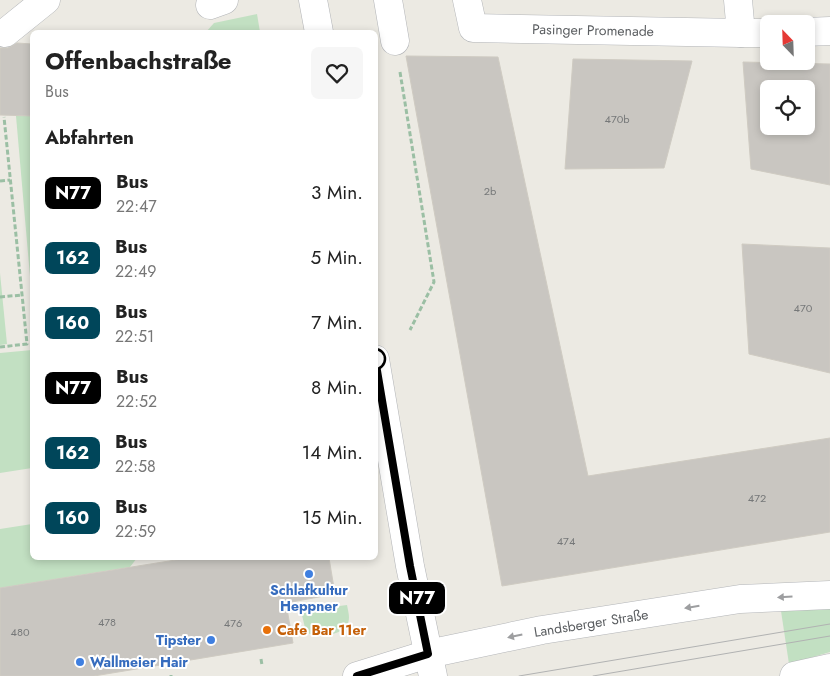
<!DOCTYPE html>
<html lang="de">
<head>
<meta charset="utf-8">
<style>
	body { margin:0; font-family:Jost,sans-serif; background:#f6f6f6; color:#222; height:100vh; display:flex; flex-direction:column; font-size:19px; white-space:nowrap }
	* { box-sizing:border-box; margin:0 }
	p { font-size:16px; color:#767676 }
	.icon { flex:none; width:28px; height:28px; fill:none; stroke:currentColor; stroke-width:2; stroke-linecap:round; stroke-linejoin:round }
	.map { position:relative; flex:1; overflow:hidden }
	.sheet { position:absolute; left:30px; top:30px; width:348px; height:530px; display:flex; flex-direction:column; background:#fff; border-radius:8px; box-shadow:0 2px 8px #0003 }
	.sheet>* { flex:none }
	.badge { padding:0 10px; border-radius:8px; font-size:18px; line-height:32px }
	.needle { width:32px; rotate:337deg }
	.controls { position:absolute; left:760px; top:15px; display:grid; gap:10px }
	.controls a { display:grid; place-items:center; width:55px; height:55px; border-radius:8px; background:#fff; box-shadow:0 2px 8px #0003; font-size:25px }
	.map>.badge { position:absolute; translate:-50% -50%; box-shadow:0 0 0 2px #fff }
	h2 { padding:0 15px; font-size:19px; line-height:45px }
	.round { display:grid; place-items:center; flex:none; width:52px; height:52px; border-radius:8px; background:#f6f6f6 }
	.summary { display:flex; align-items:center; justify-content:space-between; height:85px; padding:0 15px }
	h1 { font-size:24px; font-weight:700; line-height:38px }
	ul { padding:0; list-style:none }
	li { display:flex; align-items:center; gap:15px; height:65px; padding:0 15px }
	li div { flex:1 }
	li b { display:block; font-size:19px }
	li em { font-style:normal }
	li .badge { min-width:55px; font-weight:700; text-align:center }
	.map>svg:first-child { display:block }
</style>
</head>
<body>
<div class="map">
<svg width="830" height="676" viewBox="0 0 830 676">
	<rect width="100%" height="100%" fill="#eceae3"/>
	<g fill="#c2e0c2">
		<path d="M257 14 260 32H206L214 23Z"/>
		<path d="M16 116H32V299Z"/>
		<path d="M0 273 7 344 0 345Z"/>
		<path d="M32 350V468L0 473V353Z"/>
		<path d="M32 524V558H137L130 567 0 588V529Z"/>
		<path d="M347 605C348 611 351 619 347 625 342 636 314 638 306 632L301 611Z"/>
		<path d="M830 609V652L789 664 781 611Z"/>
	</g>
	<g fill="#c9c6c1" stroke="#cfcbc2" fill-rule="evenodd">
		<path d="M17 43 32 44V116L0 115V48H8Z"/>
		<path d="M406 56 498 57 588 476 830 438V532L502 586Z"/>
		<path d="M573 59 692 61 664 168 565 169Z"/>
		<path d="M743 62 830 64V185L751 169ZM769 89H806V126H769Z"/>
		<path d="M742 244 830 248V373L749 354Z"/>
		<path d="M188 558H329L335 594 286 603 293 643 94 676H0V588Z"/>
	</g>
	<g fill="none" stroke-linecap="round" stroke-linejoin="round">
		<defs>
			<g id="minor">
				<path d="M313 0 319 32"/>
				<path d="M388 0 395 41"/>
				<path d="M467 0 473 28 741 33 738 0"/>
				<path d="M210 5 224 0"/>
				<path d="M806 32 830 31"/>
				<path d="M5 33 46 0"/>
				<path d="M741 33H769"/>
				<path d="M375 359 410 566 433 676"/>
				<path d="M357 676 428 654 542 630 740 599 830 595"/>
				<path d="M794 676 830 668"/>
			</g>
		</defs>
		<use href="#minor" stroke="#b3b5b8" stroke-width="29"/>
		<g stroke="#9bbfa4" stroke-width="3" stroke-dasharray="5 2.5" stroke-linecap="butt">
			<path d="M400 72 434 282 410 330"/>
			<path d="M0 181 10 180"/>
			<path d="M0 297 22 295"/>
			<path d="M0 347 27 344 4 117"/>
			<path d="M261 659 262 665"/>
			<path d="M171 675V676"/>
		</g>
		<use href="#minor" stroke="#fff" stroke-width="28"/>
		<g stroke="#b1b2b2" stroke-width="1">
			<path d="M519 676 830 624"/>
			<path d="M593 676 830 636"/>
		</g>
	</g>
	<defs><path id="oneway-solid" d="M-6-.8H1V-3.2L6.5 0L1 3.2V.8H-6Z" transform="scale(1.25)"/></defs>
	<g fill="#9d9ea0">
		<use href="#oneway-solid" transform="translate(785 597) rotate(177)"/>
		<use href="#oneway-solid" transform="translate(692 607) rotate(171)"/>
		<use href="#oneway-solid" transform="translate(515 636) rotate(168)"/>
	</g>
	<g fill="none" stroke-linecap="round" stroke-linejoin="round">
		<defs>
			<path id="line" d="M357 676 428 654 410 566 375 359"/>
		</defs>
		<use href="#line" stroke="#fff" stroke-width="11"/>
		<use href="#line" stroke="#000" stroke-width="8"/>
	</g>
	<circle fill="#fff" stroke="#000" stroke-width="2.5" cx="375" cy="359" r="10"/>
	<g fill="#3f7fe0" stroke="#fff" stroke-width="2">
		<circle cx="309" cy="574" r="5"/>
		<circle cx="211" cy="640" r="5"/>
		<circle cx="80" cy="662" r="5"/>
	</g>
	<circle fill="#e8710a" stroke="#fff" stroke-width="2" cx="267" cy="630" r="5"/>
	<g text-anchor="middle" dominant-baseline="central" stroke-width="4" stroke-linejoin="round" paint-order="stroke">
		<g font-size="11" fill="#767879">
			<text x="617" y="119">470b</text>
			<text x="490" y="191">2b</text>
			<text x="803" y="308">470</text>
			<text x="757" y="498">472</text>
			<text x="566" y="541">474</text>
			<text x="107" y="622">478</text>
			<text x="233" y="623">476</text>
			<text x="20" y="632">480</text>
		</g>
		<g font-size="14" fill="#5b5e61" stroke="#fff">
			<text transform="translate(593 30) rotate(1)">Pasinger Promenade</text>
			<text transform="translate(591 623) rotate(-9)">Landsberger Straße</text>
		</g>
		<g font-size="14" font-weight="bold" fill="#366cbe" stroke="#fff">
			<text x="309" y="590">Schlafkultur<tspan x="309" dy="16">Heppner</tspan></text>
			<text x="201" y="640" text-anchor="end">Tipster</text>
			<text x="90" y="662" text-anchor="start">Wallmeier Hair</text>
		</g>
		<g font-size="14" font-weight="bold" fill="#c56008" stroke="#fff" text-anchor="start">
			<text x="277" y="630">Cafe Bar 11er</text>
		</g>
	</g>
</svg>
<div class="controls">
<a><svg class="needle" viewBox="-14 -14 28 28"><path d="M0-13l5 13h-10z" fill="#e53935"/><path d="M0 13l5-13h-10z" fill="#767676"/></svg></a>
<a><svg class="icon" aria-label="locate" viewBox="0 0 24 24"><circle cx="12" cy="12" r="6"/><path d="M12 2v4M12 18v4M2 12h4M18 12h4"/></svg></a>
</div>
<b class="badge" style="left:417px;top:598px;background:#000;color:#fff">N77</b>
<section class="sheet">
<div class="summary"><div><h1>Offenbachstraße</h1><p>Bus</p></div><a class="round"><svg class="icon" aria-label="heart" viewBox="0 0 24 24"><path d="M12 20l-8-8c-3-5 5-10 8-4 3-6 11-1 8 4z"/></svg></a></div>
<h2>Abfahrten</h2>
<ul>
<li><span class="badge" style="background:#000;color:#fff">N77</span><div><b>Bus</b><p>22:47</p></div><em>3 Min.</em></li>
<li><span class="badge" style="background:#00465a;color:#fff">162</span><div><b>Bus</b><p>22:49</p></div><em>5 Min.</em></li>
<li><span class="badge" style="background:#00465a;color:#fff">160</span><div><b>Bus</b><p>22:51</p></div><em>7 Min.</em></li>
<li><span class="badge" style="background:#000;color:#fff">N77</span><div><b>Bus</b><p>22:52</p></div><em>8 Min.</em></li>
<li><span class="badge" style="background:#00465a;color:#fff">162</span><div><b>Bus</b><p>22:58</p></div><em>14 Min.</em></li>
<li><span class="badge" style="background:#00465a;color:#fff">160</span><div><b>Bus</b><p>22:59</p></div><em>15 Min.</em></li>
</ul>
</section>
</div>
</body>
</html>
